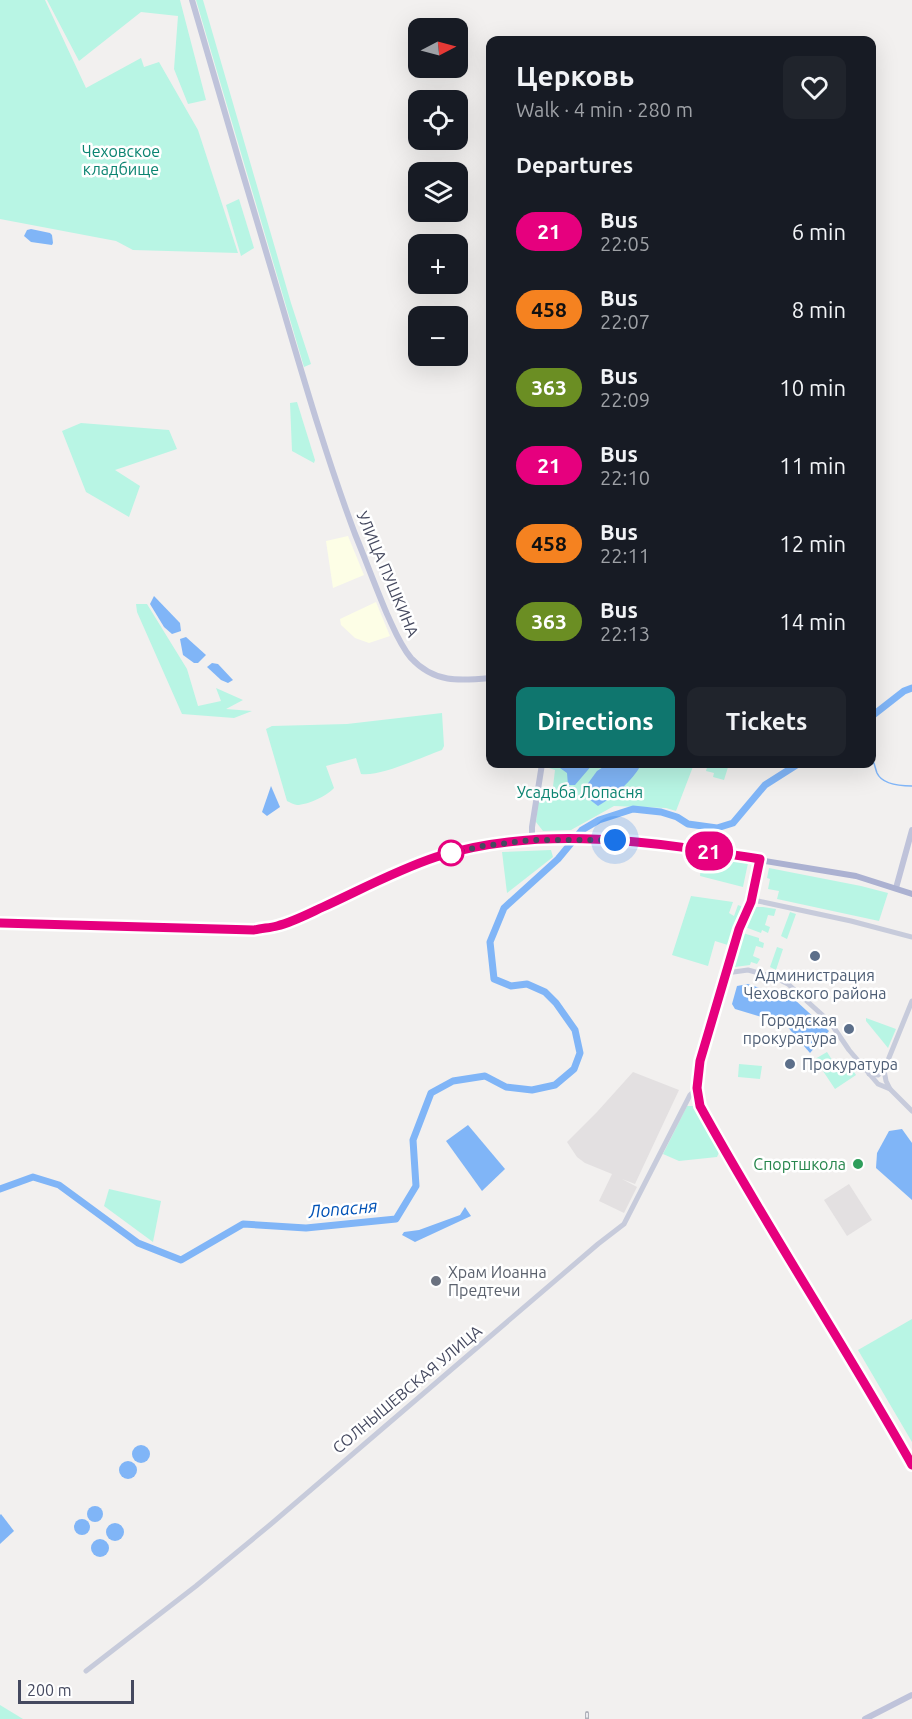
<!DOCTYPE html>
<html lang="en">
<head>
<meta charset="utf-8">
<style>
	body { margin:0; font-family:Ubuntu,sans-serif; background:#20242c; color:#f1f3f6; height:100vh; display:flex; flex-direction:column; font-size:22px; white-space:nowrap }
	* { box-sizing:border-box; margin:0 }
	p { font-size:20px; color:#9ea1a6 }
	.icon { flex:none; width:33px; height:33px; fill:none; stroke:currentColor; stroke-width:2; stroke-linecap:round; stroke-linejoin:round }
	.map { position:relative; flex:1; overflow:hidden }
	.drawer { position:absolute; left:486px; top:36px; width:390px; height:732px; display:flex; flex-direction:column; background:#171b24; border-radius:12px; box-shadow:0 6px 24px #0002 }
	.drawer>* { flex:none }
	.badge { padding:0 12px; border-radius:20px; font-size:21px; line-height:39px }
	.needle { width:39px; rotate:84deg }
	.tools { position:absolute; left:408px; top:18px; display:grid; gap:12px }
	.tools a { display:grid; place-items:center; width:60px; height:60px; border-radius:12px; background:#171b24; box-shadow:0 6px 24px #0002; font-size:30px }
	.scale { position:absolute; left:18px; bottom:15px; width:116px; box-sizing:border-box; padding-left:6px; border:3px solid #45495f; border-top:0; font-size:16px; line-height:21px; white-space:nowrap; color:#45495f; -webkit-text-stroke:4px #fff; paint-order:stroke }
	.you { position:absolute; width:30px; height:30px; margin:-15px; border:4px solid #fff; border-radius:50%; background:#1a73e8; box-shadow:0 0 0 9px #1a73e833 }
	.map>.badge { position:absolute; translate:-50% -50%; box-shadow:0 0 0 3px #fff }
	h2 { padding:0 30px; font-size:22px; line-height:54px }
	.round { display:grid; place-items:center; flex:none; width:63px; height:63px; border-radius:12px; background:#20242c }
	.overview { display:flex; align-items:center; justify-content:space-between; height:102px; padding:0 30px }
	h1 { font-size:28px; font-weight:700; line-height:45px }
	.primary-button { display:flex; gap:12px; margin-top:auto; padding:12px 30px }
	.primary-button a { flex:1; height:69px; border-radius:12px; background:#0f766e; color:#fff; font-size:24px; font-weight:700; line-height:69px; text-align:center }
	.primary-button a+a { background:#20242c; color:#f1f3f6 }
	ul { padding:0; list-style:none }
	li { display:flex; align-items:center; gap:18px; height:78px; padding:0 30px }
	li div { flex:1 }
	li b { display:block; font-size:22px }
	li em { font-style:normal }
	li .badge { min-width:66px; font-weight:700; text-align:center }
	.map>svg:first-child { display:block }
</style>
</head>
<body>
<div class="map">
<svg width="912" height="1719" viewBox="0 0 912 1719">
	<rect width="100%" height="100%" fill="#f2f0ef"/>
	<g fill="#fdfee6">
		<path d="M348 536 364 575 333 588 326 541Z"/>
		<path d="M376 602 390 636 369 643 355 638 341 625 340 619Z"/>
	</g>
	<g fill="#e3e0e1">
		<path d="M633 1072 679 1090 635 1184 622 1179 637 1187 624 1213 599 1201 612 1174 585 1163 577 1157 567 1142 597 1112Z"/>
		<path d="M849 1184 872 1220 847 1236 824 1200Z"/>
	</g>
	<g fill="#b8f5e4">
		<path d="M0 0H45L86 88 141 58 144 67 159 62 198 130 238 253 133 250 116 241 0 219Z"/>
		<path d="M47 0H180L206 100 188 104 174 69 178 16 141 12 79 61Z"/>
		<path d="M196 0H203L291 303 311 364 304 367Z"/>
		<path d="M239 199 254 248 241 256 226 205Z"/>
		<path d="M297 402 315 460 314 463 292 451 290 403Z"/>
		<path d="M81 423 169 430 177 449 115 470 140 486 129 517 86 492 62 431Z"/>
		<path d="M136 604H147L187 669 198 706 221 701 216 688 243 700 226 709 252 711 234 718 182 714 137 612Z"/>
		<path d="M442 713 444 746 442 750C422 757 380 777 361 774L356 758 326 766 334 788C327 796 307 805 297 805 295 805 289 802 287 801L266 729 272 726 347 724Z"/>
		<path d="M544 764H694L676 811 666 808 614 806 571 830 543 831 536 822 539 795H552L555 770 543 766Z"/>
		<path d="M708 764H729L724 780 713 777 714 773 706 771Z"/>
		<path d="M551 850 553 857 507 893 502 852Z"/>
		<path d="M702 855 748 863 743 887 700 876Z"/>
		<path d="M769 868 861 886 888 893 879 921 777 899 779 891 768 889 770 879 767 878Z"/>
		<path d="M691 896 733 902 729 913 734 916 738 905 743 907 731 946 715 941 708 966 672 955Z"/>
		<path d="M756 907H763L776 909 774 916 768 915 765 925 770 927 768 933 762 930 761 933 745 927 749 916Z"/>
		<path d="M790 912 796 914 787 939 781 936Z"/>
		<path d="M743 933 759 938V941L764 943 763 948 756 946 753 956 760 959 757 964 751 962 750 965 735 967 733 965Z"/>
		<path d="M777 947 783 949 776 970 770 967Z"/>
		<path d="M866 1018 896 1029 888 1048 866 1021Z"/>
		<path d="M827 1052 836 1066 846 1060 856 1075 835 1089 815 1059Z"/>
		<path d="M739 1064 762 1066 760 1079 738 1077Z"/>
		<path d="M687 1106H695L720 1150 717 1157 679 1161 663 1154Z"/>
		<path d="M109 1189 161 1201 153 1242 104 1206Z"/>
		<path d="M912 1319V1442L858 1350Z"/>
		<path d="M0 1705 23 1719H0Z"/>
	</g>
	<g fill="#80b5f7">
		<path d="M31 229 50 233 52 235 53 243 52 245 31 242 24 236 27 230Z"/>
		<path d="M154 596 180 623 181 631 172 634 164 627 150 604Z"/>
		<path d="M186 637 206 655 198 663H194L183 655 180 639Z"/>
		<path d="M212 663 218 664 233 680 228 683 221 680 207 667Z"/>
		<path d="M561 764H593L575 785H568L567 773 560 768Z"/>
		<path d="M608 764 641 765C632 781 615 796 598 806L581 793 597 771Z"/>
		<path d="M271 786 280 807 267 816 262 812Z"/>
		<path d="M748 984 795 1000 829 1031 810 1053 785 1024 735 1009 732 1004 737 986Z"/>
		<path d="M468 1125 505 1169 482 1191 446 1141Z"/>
		<path d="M902 1129 912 1143V1200L876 1168 877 1153 889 1131Z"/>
		<path d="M465 1207 471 1216 415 1242 402 1235 404 1232 419 1230 460 1215Z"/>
		<circle cx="141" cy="1454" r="9"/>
		<circle cx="128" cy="1470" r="9"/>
		<circle cx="95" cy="1514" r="8"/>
		<path d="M1 1514 14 1531 0 1544V1515Z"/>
		<circle cx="82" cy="1527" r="8"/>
		<circle cx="115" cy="1532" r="9"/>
		<circle cx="100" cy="1548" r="9"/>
	</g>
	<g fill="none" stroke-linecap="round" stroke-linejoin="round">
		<path stroke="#80b5f7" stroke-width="1.5" d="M872 759C875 764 875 768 877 773 882 784 900 786 912 786"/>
		<g stroke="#80b5f7" stroke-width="7">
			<path d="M872 716 904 691 912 688"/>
			<path d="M0 1189 33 1177 59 1185 138 1243 181 1260 243 1224 306 1228 396 1219 416 1186 413 1140 431 1093 453 1081 485 1076 506 1087 532 1090 555 1085 574 1069 580 1053 575 1030 556 1003 545 992 527 984 511 986 494 979 490 942 504 908 558 859 582 830 599 820 633 809 661 812 677 817 688 824 717 828 733 823 765 785 798 764"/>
		</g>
		<g stroke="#c7cbdb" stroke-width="5">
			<path d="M751 902 758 901 851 921 912 937"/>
			<path d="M726 973 748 970 774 977 788 984 830 1022 849 1050 878 1084 890 1089 912 1111"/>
			<path d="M884 1070 886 1081 890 1089"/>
			<path d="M869 1074 878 1075 884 1070 912 1001"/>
			<path d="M86 1671 196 1586 271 1524 598 1244 624 1224 690 1095 697 1088"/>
		</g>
		<g stroke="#bfc3da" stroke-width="6">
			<path d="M192 0C220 97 249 195 278 292 302 373 325 454 355 534 366 561 376 588 387 614 394 629 400 645 411 658 434 683 459 681 490 678"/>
			<path d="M532 840V827L542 764"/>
			<path d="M761 859 751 902 739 929 700 1061 697 1088 700 1105C768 1227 844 1344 912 1465"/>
			<path d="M896 888 912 830"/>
			<path d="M865 1719 912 1695"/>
		</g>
		<path stroke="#abb1d1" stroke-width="6" d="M0 923 254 930 277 926 302 917 412 866 435 857 483 846 532 840H615L649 842 681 847 856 876 912 894"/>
		<defs>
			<path id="rail" d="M587 1713V1719"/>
		</defs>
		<use href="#rail" stroke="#b0b1ba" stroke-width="4"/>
		<use href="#rail" stroke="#fff" stroke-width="1.5" stroke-dasharray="4.5" stroke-linecap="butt"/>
	</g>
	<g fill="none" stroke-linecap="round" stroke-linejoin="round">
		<defs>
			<path id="line" d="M0 923 254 930C262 928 270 928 277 926 293 922 308 914 323 907 360 890 397 870 436 857 541 824 654 842 760 859L751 902 739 929 700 1061 697 1088 700 1106C767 1228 844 1344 912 1465"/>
		</defs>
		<use href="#line" stroke="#fff" stroke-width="14"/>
		<use href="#line" stroke="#e6007e" stroke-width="9"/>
		<path stroke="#45495f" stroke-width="6" stroke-dasharray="0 10.8" d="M451 853 483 846 532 840H615"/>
	</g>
	<circle fill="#fff" stroke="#e6007e" stroke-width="3" cx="451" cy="853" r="12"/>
	<g fill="#5c6f8a" stroke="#fff" stroke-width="2">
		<circle cx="815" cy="956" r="6"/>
		<circle cx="849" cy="1029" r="6"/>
		<circle cx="790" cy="1064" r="6"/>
	</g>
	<circle fill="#2e9e5b" stroke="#fff" stroke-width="2" cx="858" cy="1164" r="6"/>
	<circle fill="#6b7280" stroke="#fff" stroke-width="2" cx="436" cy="1281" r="6"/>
	<g text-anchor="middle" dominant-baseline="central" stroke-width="5" stroke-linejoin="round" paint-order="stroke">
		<g font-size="16" fill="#0b8471" stroke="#fff">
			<text x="121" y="151">Чеховское<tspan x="121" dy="18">кладбище</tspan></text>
			<text x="580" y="792">Усадьба Лопасня</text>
		</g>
		<g font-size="16" fill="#45495f" stroke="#fff">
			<text transform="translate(388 574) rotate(67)">УЛИЦА ПУШКИНА</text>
			<text transform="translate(407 1389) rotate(-40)">СОЛНЫШЕВСКАЯ УЛИЦА</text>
		</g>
		<g font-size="16" fill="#4e5e75" stroke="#fff">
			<text x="815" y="975">Администрация<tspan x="815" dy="18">Чеховского района</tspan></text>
			<text x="837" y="1020" text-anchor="end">Городская<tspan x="837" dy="18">прокуратура</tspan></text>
			<text x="802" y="1064" text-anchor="start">Прокуратура</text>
		</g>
		<g font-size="16" fill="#27864d" stroke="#fff" text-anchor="end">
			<text x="846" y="1164">Спортшкола</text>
		</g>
		<g font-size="16" fill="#5b616d" stroke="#fff" text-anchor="start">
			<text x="448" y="1272">Храм Иоанна<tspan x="448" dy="18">Предтечи</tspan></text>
		</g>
		<g font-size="18" font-style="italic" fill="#0052b6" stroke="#fff">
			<text transform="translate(343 1208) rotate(-5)">Лопасня</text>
		</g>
	</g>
</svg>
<div class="tools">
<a><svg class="needle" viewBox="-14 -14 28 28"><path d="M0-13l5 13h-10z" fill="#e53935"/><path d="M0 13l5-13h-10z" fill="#9ea1a6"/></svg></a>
<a><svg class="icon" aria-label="locate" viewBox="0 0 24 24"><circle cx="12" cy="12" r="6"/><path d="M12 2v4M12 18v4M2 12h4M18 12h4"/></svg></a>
<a><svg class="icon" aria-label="layers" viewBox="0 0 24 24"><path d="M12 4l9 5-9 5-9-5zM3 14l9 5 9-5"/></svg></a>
<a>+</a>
<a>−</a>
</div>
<div class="scale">200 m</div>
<div class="you" style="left:615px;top:840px"></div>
<b class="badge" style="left:709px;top:851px;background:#e6007e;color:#fff">21</b>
<section class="drawer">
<div class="overview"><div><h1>Церковь</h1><p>Walk · 4 min · 280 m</p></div><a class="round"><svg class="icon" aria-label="heart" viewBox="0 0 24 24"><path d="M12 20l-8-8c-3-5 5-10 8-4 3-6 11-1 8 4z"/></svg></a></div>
<h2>Departures</h2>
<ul>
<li><span class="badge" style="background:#e6007e;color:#fff">21</span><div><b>Bus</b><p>22:05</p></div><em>6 min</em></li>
<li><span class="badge" style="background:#f58220;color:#111">458</span><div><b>Bus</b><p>22:07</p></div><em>8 min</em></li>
<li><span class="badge" style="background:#6b8e23;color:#fff">363</span><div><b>Bus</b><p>22:09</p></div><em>10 min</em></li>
<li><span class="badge" style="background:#e6007e;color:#fff">21</span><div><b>Bus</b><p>22:10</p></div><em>11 min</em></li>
<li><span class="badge" style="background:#f58220;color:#111">458</span><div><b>Bus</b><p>22:11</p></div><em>12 min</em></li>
<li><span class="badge" style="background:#6b8e23;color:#fff">363</span><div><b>Bus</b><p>22:13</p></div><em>14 min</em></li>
</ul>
<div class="primary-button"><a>Directions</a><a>Tickets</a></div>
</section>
</div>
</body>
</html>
